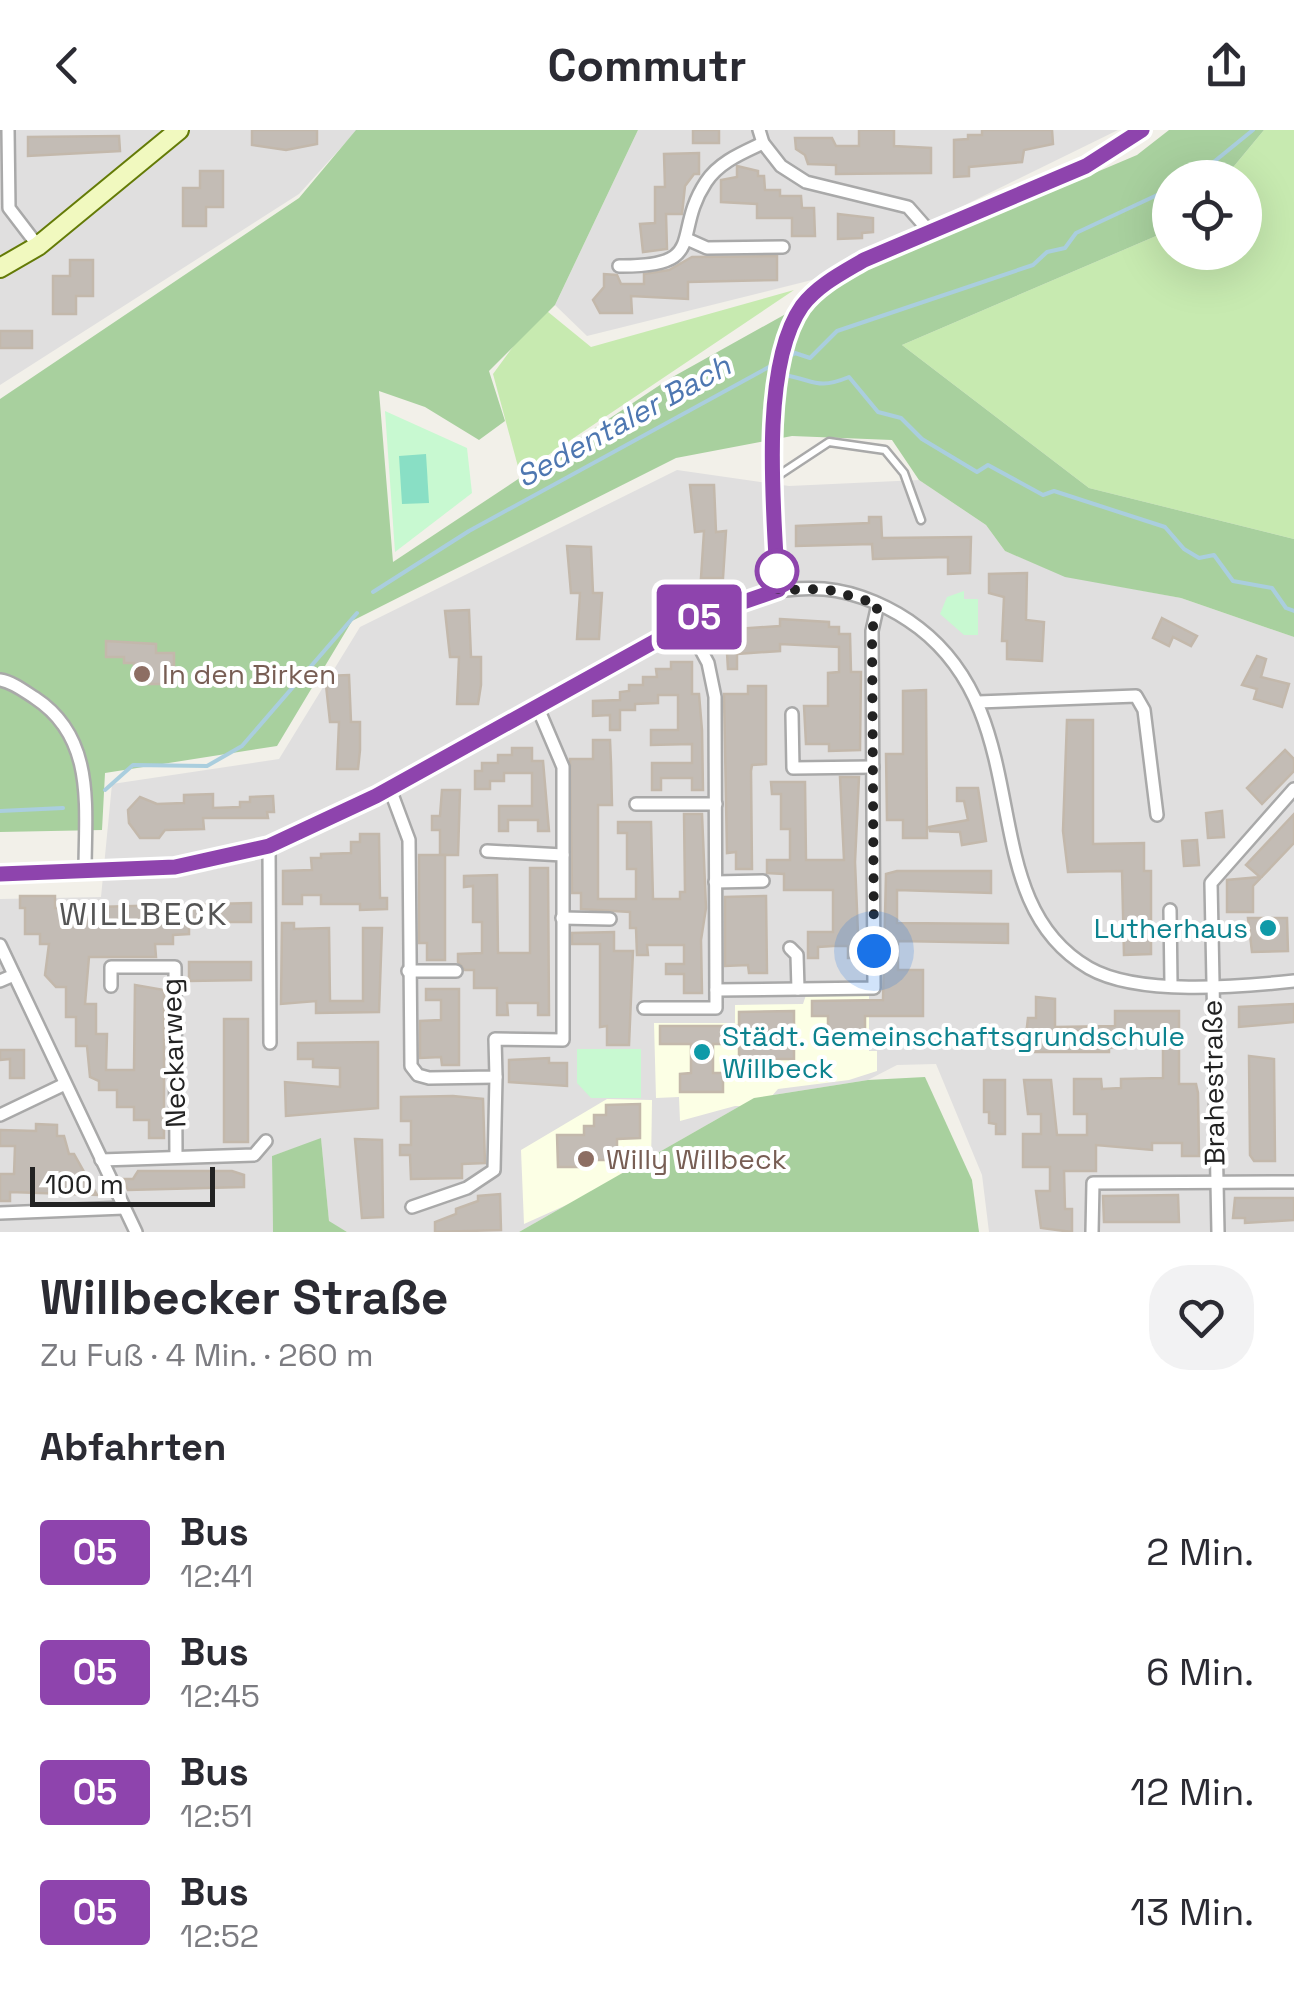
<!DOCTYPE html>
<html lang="de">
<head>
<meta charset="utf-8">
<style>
	body { margin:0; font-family:"Space Grotesk",sans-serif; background:#f2f2f3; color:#2b2b33; height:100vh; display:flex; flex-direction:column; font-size:38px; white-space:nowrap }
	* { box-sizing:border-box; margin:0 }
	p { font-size:32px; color:#7c7c81 }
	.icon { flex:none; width:55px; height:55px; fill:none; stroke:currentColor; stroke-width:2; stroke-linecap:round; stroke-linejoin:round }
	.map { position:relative; height:1102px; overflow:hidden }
	.details { display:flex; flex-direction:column; background:#fff; flex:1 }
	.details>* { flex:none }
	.badge { padding:0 20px; border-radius:8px; font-size:35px; line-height:65px }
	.fabs { position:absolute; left:1152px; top:30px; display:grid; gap:20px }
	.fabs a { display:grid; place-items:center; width:110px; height:110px; border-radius:50%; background:#fff; box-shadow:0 10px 40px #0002; font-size:50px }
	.scale { position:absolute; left:30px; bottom:25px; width:185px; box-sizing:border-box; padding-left:10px; border:5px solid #222; border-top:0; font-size:28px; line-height:35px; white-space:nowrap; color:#222; -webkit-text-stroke:8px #fff; paint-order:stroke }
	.you { position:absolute; width:50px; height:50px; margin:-25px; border:8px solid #fff; border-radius:50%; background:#1a73e8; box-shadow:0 0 0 15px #1a73e833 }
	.map>.badge { position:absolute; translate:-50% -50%; box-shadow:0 0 0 5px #fff }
	h2 { padding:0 40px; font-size:38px; line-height:90px }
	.round { display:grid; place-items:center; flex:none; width:105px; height:105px; border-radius:40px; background:#f2f2f3 }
	.head { display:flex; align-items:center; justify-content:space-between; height:170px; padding:0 40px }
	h1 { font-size:48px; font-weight:700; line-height:75px }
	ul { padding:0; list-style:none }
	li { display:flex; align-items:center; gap:30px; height:120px; padding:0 40px }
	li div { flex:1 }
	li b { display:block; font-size:38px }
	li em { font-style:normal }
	li .badge { min-width:110px; font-weight:700; text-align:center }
	header { display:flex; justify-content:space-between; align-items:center; height:130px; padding:0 40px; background:#fff; font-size:45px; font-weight:700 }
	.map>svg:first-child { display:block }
</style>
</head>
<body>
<header><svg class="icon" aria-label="back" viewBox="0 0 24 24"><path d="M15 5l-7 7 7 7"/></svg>Commutr<svg class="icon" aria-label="share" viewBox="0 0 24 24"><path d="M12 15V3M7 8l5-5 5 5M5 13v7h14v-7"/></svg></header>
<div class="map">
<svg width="1294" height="1102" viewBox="0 0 1294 1102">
	<rect width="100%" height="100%" fill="#f2f0e9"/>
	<g fill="#e0dfdf">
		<path d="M0 0H357L299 64 0 255Z"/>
		<path d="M638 0H1118L812 150 587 206 555 175Z"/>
		<path d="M677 340 789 356 919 350 986 395 1005 421 1065 446 1181 468 1294 507V1102H989L982 1045 936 934 897 935 868 950 754 968 519 1102H347L329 1092 321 1009 272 1026 273 1102H0V769L101 767 112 654 279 629 360 497Z"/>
	</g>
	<g fill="#fcffe5">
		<path d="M806 865 869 866V921H877V941L849 950 778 959 763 976H735L680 991 679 967 656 968 654 893H735V875L803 874Z"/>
		<path d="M607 969 652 970 651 1037 524 1094 521 1020Z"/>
	</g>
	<g fill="#c7eab0">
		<path d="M1264 0H1294V409L1089 358 902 215 1170 100V122H1245V48L1225 47Z"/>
		<path d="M794 160 520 344 493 244 542 177 591 217Z"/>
	</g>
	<g fill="#a8d09e">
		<path d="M356 0H638L555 175 489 241 505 291 479 310 425 277 379 261 393 432 669 249 861 142 1137 25 1169 0H1264L1225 47 1170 48V100L902 215 1089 358 1294 409V507L1181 468 1065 447 1005 421 986 395 919 350 892 310 792 306 676 328 352 491 277 616 105 643 102 700 0 702V269L299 68Z"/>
		<path d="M925 947 972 1050 979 1102H519L754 968 868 950Z"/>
		<path d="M321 1008 329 1091 347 1102H273L272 1026Z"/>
	</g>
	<g fill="#c8f9d1">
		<path d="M385 281 467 318 472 363 395 422Z"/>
		<path d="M964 461V469H978V505H964L940 484 947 467Z"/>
		<path d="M577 919H641V968H591L577 953Z"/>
	</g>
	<path fill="#89dfc5" d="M426 324 429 373 402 374 399 326Z"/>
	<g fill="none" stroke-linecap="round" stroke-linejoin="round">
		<g stroke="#aacede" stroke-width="4">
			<path d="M1194 48 1253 0"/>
			<path d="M787 228 795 223 810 228 837 201 1033 135 1047 122 1065 118 1076 103 1170 59"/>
			<path d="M783 245C814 249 815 261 849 247L878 282 901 288 922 309 977 342 988 335 1043 365 1054 361 1165 397 1184 419 1199 428 1214 425 1233 451 1272 458 1286 478 1294 481"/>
			<path d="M373 462 469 401 778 232"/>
			<path d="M105 660 133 635 207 636 242 616 357 483"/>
			<path d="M0 681 63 678"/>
		</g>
	</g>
	<g fill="#c3bcb5" stroke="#c3b8ab" stroke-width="2.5">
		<path d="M252 0H317V14L286 20 252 15Z"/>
		<rect x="693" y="0" width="26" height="13"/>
		<path d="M859 0H894V16L931 18V43L836 44V35L808 34 805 25 796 19 795 8H832L836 16H859Z"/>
		<path d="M982 0H1052L1053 14 1024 20 1022 32 969 37V46L954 47V10L968 9V5H982Z"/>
		<path d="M119 6 120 21 28 26V7Z"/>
		<path d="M699 23V44H694L685 56 682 84H666L667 119 643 122 640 94 655 93V57H665L664 24Z"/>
		<path d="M737 36 758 41V46H764L765 60H780V66H801L802 78H814L815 106H792V88H757V74L721 72V50L737 47Z"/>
		<path d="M200 41H223V77H206V96H183V58H200Z"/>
		<path d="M838 84 873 88V102L862 103V108L838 109Z"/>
		<path d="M777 126V150L688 152V169L631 166 632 183H600L593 170 604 157V144L617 145 621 154H644V144L669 140 692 127Z"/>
		<path d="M70 130H93V166H76V184H53V146H70Z"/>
		<rect x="0" y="201" width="32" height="17"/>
		<path d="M690 355H714L716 402 726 401 723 448H701L704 401 695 402Z"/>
		<path d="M869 387H881L882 408 971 407 970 443 948 444V427L873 429 872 414 796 416V396L869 393Z"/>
		<path d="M567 416 591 417 593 463H602L599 509H577L580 463H571Z"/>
		<path d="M1027 443 1026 490 1044 492 1042 531 1007 529V511H1002L1004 467 989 463V444Z"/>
		<path d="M469 480 471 527H481V555L478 574H457L459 527H450L445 481Z"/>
		<path d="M1162 488 1197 506 1191 516 1173 507 1169 516 1153 508Z"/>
		<path d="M780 489 829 492V497H839V504H850L851 542H861L860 620 829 621V614H806L804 576H828V543L839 542V517L780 514V521L737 524V539H728L727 523H713L711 519V510H737V499L780 496Z"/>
		<path d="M106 511 156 514V523H174V554H139V538H134V533H124V527H106Z"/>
		<path d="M1257 526 1266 529 1261 547 1289 554 1282 577 1254 569 1257 559 1242 555Z"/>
		<path d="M671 532H692V564H699L702 600 703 660H692V648H661V660H652V633H692V614L651 615V600H678V565H658V573L635 574V580H620V600H610V585L593 586V571L620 570V562L629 561V555H643V547H657L656 539H671Z"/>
		<path d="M349 545 351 592H360V620L358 639H337L339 592H330L325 546Z"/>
		<path d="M748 556H766V634L752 635 751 641 752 739H736V722L727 723 724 564H748Z"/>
		<path d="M926 560 927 708H903V690H887L886 624H903V561Z"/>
		<path d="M1067 590H1093V714L1144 713V741H1151V824L1124 825 1122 741 1068 742 1063 701Z"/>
		<path d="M593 610H610L611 633 612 675H598V769H636V739H627V703H618V692H651L653 769H680V762H685L684 684H702L706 778 701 810 702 863H684V844H666V834H684V815H647L648 825H637L636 798H630V782L581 779V763H572L570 629H593Z"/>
		<path d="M512 618H532V631H543L549 701H538V690H508V701H499V676H532V643H504V651H490V659H475V641H482V633H498V625H512Z"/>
		<path d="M1285 620 1294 629V641L1262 674 1247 658Z"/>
		<path d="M840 647H859L855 732 859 828H848V816H833L818 817V828H808V802H833V760H784V744L767 743V730H790V699H781V664H772L771 652H805L806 730H844Z"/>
		<path d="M957 658H978L986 711 962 715 960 702 930 701 929 697 968 690 964 671H957Z"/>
		<path d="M442 660H460L458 725H440V700H432V686H440Z"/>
		<path d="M213 664V678L240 677V672H250V667L273 666 274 682H267L268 688H203L204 699 165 700 159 708H140L129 693 128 680 140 667 157 674 184 673V665Z"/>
		<path d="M1222 681 1224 707 1208 708 1206 683Z"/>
		<path d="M1294 684V713L1253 756V782H1227V750L1260 747 1246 735Z"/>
		<path d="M360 704H379L380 768H387V779L360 780V774H321V765H302V774H283V741L312 740 311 728H321V724L351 723V712H360Z"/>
		<path d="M1197 710 1199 735 1184 736 1182 711Z"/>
		<path d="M419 725H445V830H427V813H419Z"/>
		<path d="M530 738H548L549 885H538V873H507L508 885H497V858H474V840H465L458 832V824L482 823V792H473V756L464 757V746L497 745 498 823H530Z"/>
		<path d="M897 741H991V763L897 760V793L1008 794V813L898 811V840H923V886H865V913H828V886H812V871L883 870 886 744Z"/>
		<path d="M20 766H55V778L251 773V792H189V804L173 805V814H155L156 827H89L85 874H96V904H107L106 940H134L135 855 164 860V1008H149V990H134V977H117V960H99V951L90 947 87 916H76V887H66V857H56L45 845 49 814H40V804H25V778H20Z"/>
		<path d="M766 766 767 843H749L748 835 725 836V767Z"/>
		<path d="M1248 788H1287L1288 821 1252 822Z"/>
		<path d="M282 793H294V799L329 798 330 871H363V798H382L379 882 316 883V871L281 874Z"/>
		<path d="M614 802V821H633L629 915H607V896L600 897V814H572V803Z"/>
		<path d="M189 832H251V850L189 851Z"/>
		<path d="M426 859H459V935H442L441 927 420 928V891L441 890V870H426Z"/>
		<path d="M1036 867 1055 869V897L1115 896V881H1179V954H1196L1198 963 1199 1026H1182V1013H1152V1020L1096 1015V1041H1064L1065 1079H1072V1102L1041 1098 1036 1061H1050V1037H1023V1004H1041V984H1028L1024 950H1051L1057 1005H1087V984H1074V949H1101L1102 959 1121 958V949L1163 948V909H1115V917L1109 918V922H1024L1028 888H1036Z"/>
		<path d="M1294 874V892L1239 897V877Z"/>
		<path d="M794 881V929H739V914H713V943H723V962H680V944L691 943V914H660V896H739V882Z"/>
		<rect x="224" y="889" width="24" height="123"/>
		<path d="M378 912V978L286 986 285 952 340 957V938L313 937V929H298V913Z"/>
		<path d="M0 920H24V948H10V929L0 930Z"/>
		<path d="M1249 926 1274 929 1275 1031H1254L1250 1025Z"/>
		<path d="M549 928V933H567V956L509 952V930Z"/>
		<path d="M984 950H1005V1004H996V994L989 993V982H984Z"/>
		<path d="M453 966 483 969 485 1033 462 1034V1048L411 1049 410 1025H400V1015H411V991H401V967Z"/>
		<path d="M640 974V1008L617 1009V1030H578V1037H558L557 1005H584V996H594V985H606V975Z"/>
		<path d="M36 994 57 995V1006H64L69 1024H74L97 1065 10 1062V1071H0V1044H14L15 1016H0V1000L36 1001Z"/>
		<path d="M355 1009 382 1010 383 1087 362 1088Z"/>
		<path d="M138 1041H232L244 1045V1057L128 1060 123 1049H133Z"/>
		<path d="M500 1064 501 1100 435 1102V1092L456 1084V1079L478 1071V1066Z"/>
		<path d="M1178 1065 1179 1092H1104L1103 1066Z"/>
		<path d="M1235 1068H1294V1090L1245 1093V1088H1233Z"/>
	</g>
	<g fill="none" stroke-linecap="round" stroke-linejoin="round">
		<defs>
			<path id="lane" d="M776 347 829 312 885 320 904 343 921 390"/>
			<g id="street">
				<path d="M8 0 9 78 38 116"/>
				<path d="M759 0 763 13 781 36 806 52 908 77 930 102"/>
				<path d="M689 110 707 118 783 117"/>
				<path d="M619 136C710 137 671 105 706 52 719 32 742 23 763 13"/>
				<path d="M778 460C774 388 758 224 807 170 823 153 844 142 864 130L1086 36 1142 0"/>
				<path d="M0 550C13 552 24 561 35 568 96 608 85 678 85 741"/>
				<path d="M978 572 1136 566 1144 580 1157 685"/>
				<path d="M792 584 793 638 873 637"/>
				<path d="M390 659 409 710 411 936 418 945 429 948 496 947 495 909 563 910V637L537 576"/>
				<path d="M636 674H716"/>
				<path d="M269 716 270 913"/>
				<path d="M487 721 563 725"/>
				<path d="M0 744C89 741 186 748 269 715 386 670 493 600 603 541 672 504 742 452 824 459 858 462 893 478 919 498 1041 592 970 769 1089 838 1138 866 1238 857 1294 851"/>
				<path d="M715 752 763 751"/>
				<path d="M1170 780 1171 854"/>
				<path d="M562 788 610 789"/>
				<path d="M0 815 136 1102"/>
				<path d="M790 818 797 825 798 859"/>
				<path d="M408 841H456"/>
				<path d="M0 851 14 845"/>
				<path d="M111 856V837H175L176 1027"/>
				<path d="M716 860 874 858 872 501 878 474"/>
				<path d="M644 878H716L715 567 708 533 687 494"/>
				<path d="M0 985 65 954"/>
				<path d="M101 1030 254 1025 266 1011"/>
				<path d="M412 1077 467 1058 494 1040 496 947"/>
				<path d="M0 1083 124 1078"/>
				<path d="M1092 1102 1093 1053 1294 1052"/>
				<path d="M1218 1102 1211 753 1294 659"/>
			</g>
			<path id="secondary" d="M0 138 38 116 179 0"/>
		</defs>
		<use href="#lane" stroke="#a9a9a9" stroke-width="11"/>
		<use href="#street" stroke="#a9a9a9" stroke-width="16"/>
		<use href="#secondary" stroke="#647b07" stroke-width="22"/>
		<use href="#lane" stroke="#fff" stroke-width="6"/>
		<use href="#street" stroke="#fff" stroke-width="11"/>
		<use href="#secondary" stroke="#f1f9bf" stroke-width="18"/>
	</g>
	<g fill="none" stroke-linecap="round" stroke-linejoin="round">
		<defs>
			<path id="line" d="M0 744 175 737 269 716 376 666 697 488 778 460C774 385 759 237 802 176 818 155 842 143 864 130L1086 36 1142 0"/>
		</defs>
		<use href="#line" stroke="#fff" stroke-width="22"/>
		<use href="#line" stroke="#8e44ad" stroke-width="15"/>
		<path stroke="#222" stroke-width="10" stroke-dasharray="0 18" d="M777 441 778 460 826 459 878 474 872 501 874 821"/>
	</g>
	<circle fill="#fff" stroke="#8e44ad" stroke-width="5" cx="777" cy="441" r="20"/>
	<g fill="#8d6e63" stroke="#fff" stroke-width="4">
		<circle cx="142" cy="544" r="10"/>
		<circle cx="586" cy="1029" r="10"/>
	</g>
	<g fill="#0f9aa8" stroke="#fff" stroke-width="4">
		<circle cx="1268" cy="798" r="10"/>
		<circle cx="702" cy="922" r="10"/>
	</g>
	<g text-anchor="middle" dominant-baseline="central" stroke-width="8" stroke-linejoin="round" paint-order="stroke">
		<g font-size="28" fill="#785e54" stroke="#fff" text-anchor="start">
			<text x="162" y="544">In den Birken</text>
			<text x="606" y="1029">Willy Willbeck</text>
		</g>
		<g font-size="28" fill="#0d838f" stroke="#fff" text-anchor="end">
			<text x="1248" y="798">Lutherhaus</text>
			<text x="722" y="906" text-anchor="start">Städt. Gemeinschaftsgrundschule<tspan x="722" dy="32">Willbeck</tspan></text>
		</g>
		<g font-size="28" fill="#222" stroke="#fff">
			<text transform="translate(173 923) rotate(-92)">Neckarweg</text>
			<text transform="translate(1213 953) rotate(-91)">Brahestraße</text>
		</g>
		<g font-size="30" font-style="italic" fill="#4e77b1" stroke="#fff">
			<text transform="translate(623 291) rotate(-29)">Sedentaler Bach</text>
		</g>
		<g font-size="32" letter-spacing="2.5" fill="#555" stroke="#fff">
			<text x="144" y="784">WILLBECK</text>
		</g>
	</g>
</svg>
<div class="fabs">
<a><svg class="icon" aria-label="locate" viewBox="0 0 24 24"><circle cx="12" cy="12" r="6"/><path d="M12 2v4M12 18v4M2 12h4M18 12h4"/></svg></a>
</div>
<div class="scale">100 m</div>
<div class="you" style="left:874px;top:821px"></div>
<b class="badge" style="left:699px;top:487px;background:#8e44ad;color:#fff">O5</b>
</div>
<section class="details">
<div class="head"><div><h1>Willbecker Straße</h1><p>Zu Fuß · 4 Min. · 260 m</p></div><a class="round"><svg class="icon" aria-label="heart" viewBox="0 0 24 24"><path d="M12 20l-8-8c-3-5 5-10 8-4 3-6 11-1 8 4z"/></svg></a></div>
<h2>Abfahrten</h2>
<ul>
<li><span class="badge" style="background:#8e44ad;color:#fff">O5</span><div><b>Bus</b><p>12:41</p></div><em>2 Min.</em></li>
<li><span class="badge" style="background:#8e44ad;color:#fff">O5</span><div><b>Bus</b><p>12:45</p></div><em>6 Min.</em></li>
<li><span class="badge" style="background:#8e44ad;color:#fff">O5</span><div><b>Bus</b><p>12:51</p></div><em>12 Min.</em></li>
<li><span class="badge" style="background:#8e44ad;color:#fff">O5</span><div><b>Bus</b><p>12:52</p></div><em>13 Min.</em></li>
</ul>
</section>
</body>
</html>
